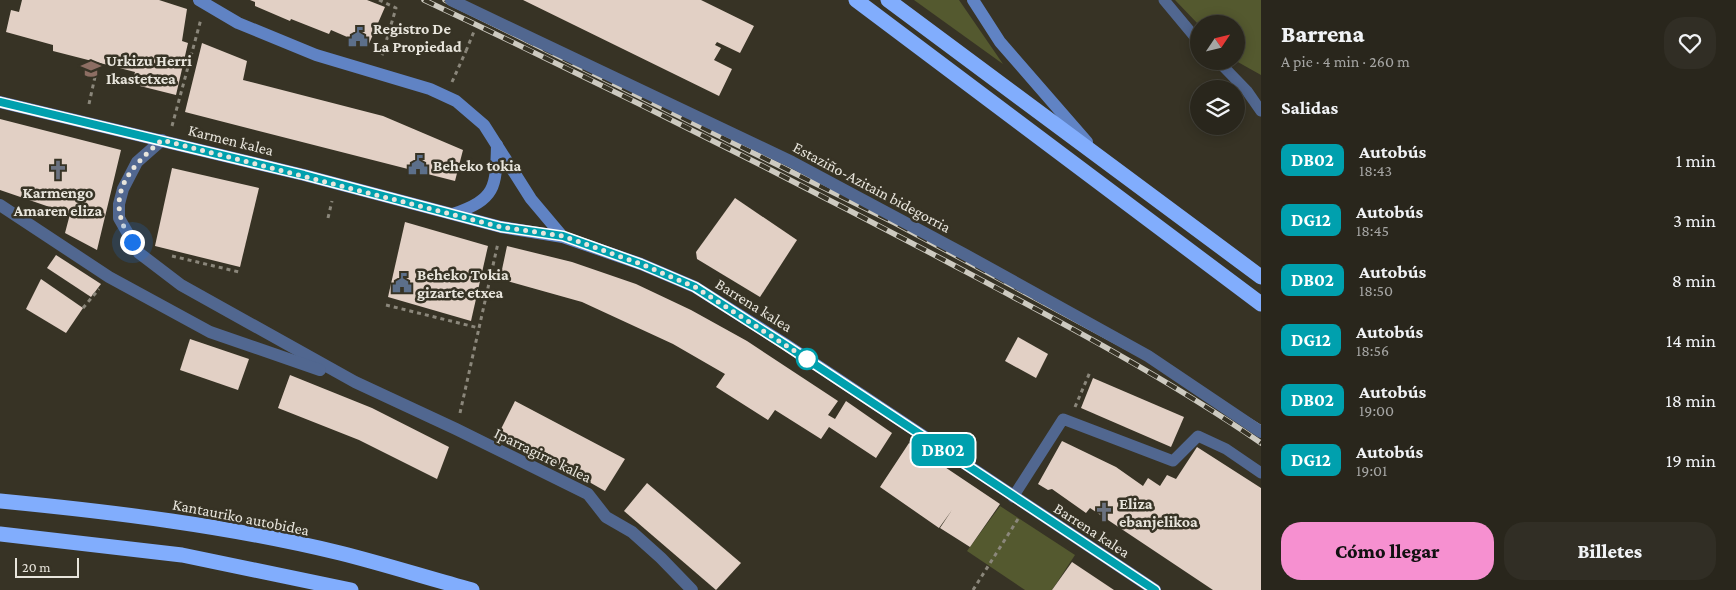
<!DOCTYPE html>
<html lang="es">
<head>
<meta charset="utf-8">
<style>
	body { margin:0; font-family:"Crimson Pro",serif; background:#312e25; color:#f1f3f6; height:100vh; display:flex; flex-direction:column; font-size:19px; white-space:nowrap }
	* { box-sizing:border-box; margin:0 }
	p { font-size:16px; color:#a5a5a3 }
	.icon { flex:none; width:28px; height:28px; fill:none; stroke:currentColor; stroke-width:2; stroke-linecap:round; stroke-linejoin:round }
	.map { position:relative; flex:1; overflow:hidden }
	.panel { display:flex; flex-direction:column; background:#29261c; width:475px }
	.panel>* { flex:none }
	.badge { padding:0 10px; border-radius:8px; font-size:18px; line-height:32px }
	.needle { width:32px; rotate:55deg }
	.controls { position:absolute; left:1190px; top:15px; display:grid; gap:10px }
	.controls a { display:grid; place-items:center; width:55px; height:55px; border-radius:50%; background:#29261c; box-shadow:0 2px 12px #0003,0 0 0 1px #45433b; font-size:25px }
	.scale { position:absolute; left:15px; bottom:12px; width:64px; box-sizing:border-box; padding-left:5px; border:2px solid #e8e5dc; border-top:0; font-size:14px; line-height:18px; white-space:nowrap; color:#e8e5dc; -webkit-text-stroke:4px #373325; paint-order:stroke }
	.you { position:absolute; width:25px; height:25px; margin:-12px; border:4px solid #fff; border-radius:50%; background:#1a73e8; box-shadow:0 0 0 8px #1a73e833 }
	.map>.badge { position:absolute; translate:-50% -50%; box-shadow:0 0 0 2px #fff }
	h2 { padding:0 20px; font-size:19px; line-height:45px }
	.round { display:grid; place-items:center; flex:none; width:52px; height:52px; border-radius:20px; background:#312e25 }
	.headline { display:flex; align-items:center; justify-content:space-between; height:85px; padding:0 20px }
	h1 { font-size:24px; font-weight:800; line-height:38px }
	.primary-button { display:flex; gap:10px; margin-top:auto; padding:10px 20px }
	.primary-button a { flex:1; height:58px; border-radius:20px; background:#f690d0; color:#111; font-size:20px; font-weight:800; line-height:58px; text-align:center }
	.primary-button a+a { background:#312e25; color:#f1f3f6 }
	ul { padding:0; list-style:none }
	li { display:flex; align-items:center; gap:15px; height:60px; padding:0 20px }
	li div { flex:1 }
	li b { display:block; font-size:19px }
	li em { font-style:normal }
	li .badge { min-width:55px; font-weight:700; text-align:center }
	main { display:flex; flex:1; min-height:0 }
	.map>svg:first-child { display:block }
</style>
</head>
<body>
<main>
<div class="map">
<svg width="1261" height="590" viewBox="0 0 1261 590">
	<rect width="100%" height="100%" fill="#373325"/>
	<g fill="#54592f">
		<path d="M914 0H959L1003 64Z"/>
		<path d="M1175 0H1261V75L1236 61V24L1199 25Z"/>
		<path d="M1000 506 1075 555 1052 590H1025L967 551Z"/>
	</g>
	<g fill="#e2d0c5">
		<path d="M22 0H159L187 9 182 41 188 43 176 95 132 84 135 72 53 51V45L6 32 11 10 19 12Z"/>
		<path d="M250 0H367L385 7 368 46 331 30 329 34 291 19 290 21 255 6V2Z"/>
		<path d="M523 0H701L754 26 740 53 717 42 715 45 721 48 714 60 732 69 719 96Z"/>
		<path d="M202 43 247 61 243 80 383 116 463 150 455 181 185 112Z"/>
		<path d="M0 119 121 150 97 250 65 233 70 214 0 190Z"/>
		<path d="M172 168 259 188 240 267 155 246Z"/>
		<path d="M735 198 797 240 760 297 697 259 696 252Z"/>
		<path d="M405 222 488 246 471 321 388 297Z"/>
		<path d="M507 246 572 262 636 284 691 310 747 341 838 401 828 415 835 419 846 401 892 433 876 458 829 427 821 439 775 410 768 420 716 387 725 374 673 344 582 302 500 279Z"/>
		<path d="M56 255 101 284 91 297 47 268Z"/>
		<path d="M41 279 83 308 66 333 26 309Z"/>
		<path d="M1018 337 1048 354 1036 378 1005 361Z"/>
		<path d="M190 339 249 359 238 390 180 370Z"/>
		<path d="M290 375 372 408 449 447 437 479 359 440 278 408Z"/>
		<path d="M1093 378 1184 417 1171 447 1081 408Z"/>
		<path d="M515 401 625 459 605 491 554 462 498 435Z"/>
		<path d="M1062 441 1116 467 1143 486 1148 478 1160 486 1167 475 1176 479 1197 447 1261 488V590H1213L1090 508 1086 513 1052 489 1048 490 1038 484Z"/>
		<path d="M909 443 1000 504 970 547 940 528 952 510 939 528 880 487Z"/>
		<path d="M647 483 741 563 716 590 624 511Z"/>
		<path d="M1072 562 1114 590H1052Z"/>
	</g>
	<g fill="none" stroke-linecap="round" stroke-linejoin="round">
		<g stroke="#8b877b" stroke-width="3" stroke-dasharray="4 4" stroke-linecap="butt">
			<path d="M379 0 396 8 381 59"/>
			<path d="M452 82 466 51"/>
			<path d="M89 104 98 63"/>
			<path d="M172 126 201 19"/>
			<path d="M328 218 332 201"/>
			<path d="M172 256 239 272"/>
			<path d="M386 305 479 328 498 243"/>
			<path d="M83 308 99 289"/>
			<path d="M1075 407 1090 372"/>
			<path d="M460 413 479 328"/>
			<path d="M973 590 1018 519"/>
		</g>
		<g stroke="#516790" stroke-width="11">
			<path d="M1164 0 1199 42"/>
			<path d="M1218 61 1247 91 1261 111"/>
			<path d="M1013 497 1063 419 1173 461 1198 436 1226 449 1261 473"/>
		</g>
		<g stroke="#516790" stroke-width="12">
			<path d="M162 140 137 162 123 189 119 204V218L139 253 181 285 355 382 456 429 588 494 606 517 632 532 661 558 692 590"/>
			<path d="M0 205 109 277 210 332 320 370"/>
		</g>
		<g stroke="#6083c4" stroke-width="12">
			<path d="M199 0 238 23 316 55 430 89 456 101 484 125 531 199 563 237"/>
			<path d="M973 0 1000 42 1087 142"/>
			<path d="M0 102 304 175 501 227 563 237 641 264 695 287 785 344 1155 590"/>
			<path d="M453 214C496 199 496 188 497 145"/>
		</g>
		<g stroke="#81adfd" stroke-width="15">
			<path d="M856 0 1261 304"/>
			<path d="M888 0 1261 277"/>
			<path d="M0 501C114 512 229 526 340 553 384 564 428 578 472 590"/>
			<path d="M0 534 182 555 351 590"/>
		</g>
		<defs>
			<g id="rail">
				<path d="M424 0C598 82 770 168 940 258 1049 316 1159 373 1261 443"/>
				<path d="M445 0 895 223 1147 358 1261 428"/>
			</g>
		</defs>
		<use href="#rail" stroke="#cdcac0" stroke-width="5.5"/>
		<use href="#rail" stroke="#373325" stroke-width="4" stroke-dasharray="11" stroke-linecap="butt"/>
		<path stroke="#8b877b" stroke-width="3" stroke-dasharray="4 4" stroke-linecap="butt" d="M466 51 475 29"/>
		<path stroke="#516790" stroke-width="12" d="M451 0 792 162 964 254 1148 356 1261 432"/>
	</g>
	<g fill="none" stroke-linecap="round" stroke-linejoin="round">
		<defs>
			<path id="line" d="M0 102 304 175 501 227 563 236 641 264 695 287 784 344 1155 590"/>
		</defs>
		<use href="#line" stroke="#fff" stroke-width="11"/>
		<use href="#line" stroke="#00a0ae" stroke-width="8"/>
		<path stroke="#e8e5dc" stroke-width="5" stroke-dasharray="0 9" d="M132 242C103 197 127 170 162 140L501 227 563 236 641 264 695 287 807 359"/>
	</g>
	<defs>
		<symbol id="civic-bare" viewBox="-9 -9 18 18"><path d="M-.6-6.5H3V-4.5H.6V-3L4-1V1h2V6H-6V1h2V-1L-.6-3ZM-1.2 2.5V6h2.4V2.5Z" fill="#5c6f8a" stroke="#373325" stroke-width="2.5" paint-order="stroke"/></symbol>
		<symbol id="school-bare" viewBox="-9 -9 18 18"><path d="M0-5L7-2L0 1L-7-2ZM-4 1L0 2.5L4 1V4Q0 6-4 4Z" fill="#8d6e63" stroke="#373325" stroke-width="2.5" paint-order="stroke"/></symbol>
		<symbol id="church-bare" viewBox="-9 -9 18 18"><path d="M-1.2-6h2.4v3.5h3.3v2.4h-3.3V6h-2.4V-.1h-3.3v-2.4h3.3Z" fill="#6b7280" stroke="#373325" stroke-width="2.5" paint-order="stroke"/></symbol>
	</defs>
	<g fill-rule="evenodd">
		<use href="#civic-bare" x="344" y="23" width="28" height="28"/>
		<use href="#school-bare" x="77" y="55" width="28" height="28"/>
		<use href="#civic-bare" x="404" y="151" width="28" height="28"/>
		<use href="#church-bare" x="44" y="156" width="28" height="28"/>
		<use href="#civic-bare" x="388" y="269" width="28" height="28"/>
		<use href="#church-bare" x="1090" y="498" width="28" height="28"/>
	</g>
	<circle fill="#fff" stroke="#00a0ae" stroke-width="2.5" cx="807" cy="359" r="10"/>
	<g text-anchor="middle" dominant-baseline="central" stroke-width="5" stroke-linejoin="round" paint-order="stroke">
		<g font-size="16" font-weight="bold" fill="#e8e5dc" stroke="#373325" text-anchor="start">
			<text x="373" y="28">Registro De<tspan x="373" dy="18">La Propiedad</tspan></text>
			<text x="106" y="60">Urkizu Herri<tspan x="106" dy="18">Ikastetxea</tspan></text>
			<text x="433" y="165">Beheko tokia</text>
			<text x="58" y="192" text-anchor="middle">Karmengo<tspan x="58" dy="18">Amaren eliza</tspan></text>
			<text x="417" y="274">Beheko Tokia<tspan x="417" dy="18">gizarte etxea</tspan></text>
			<text x="1119" y="503">Eliza<tspan x="1119" dy="18">ebanjelikoa</tspan></text>
		</g>
		<g font-size="16" fill="#e8e5dc" stroke="#373325">
			<text transform="translate(231 140) rotate(14)">Karmen kalea</text>
			<text transform="translate(872 187) rotate(28)">Estaziño-Azitain bidegorria</text>
			<text transform="translate(754 305) rotate(32)">Barrena kalea</text>
			<text transform="translate(543 455) rotate(26)">Iparragirre kalea</text>
			<text transform="translate(241 517) rotate(11)">Kantauriko autobidea</text>
			<text transform="translate(1092 530) rotate(33)">Barrena kalea</text>
		</g>
	</g>
</svg>
<div class="controls">
<a><svg class="needle" viewBox="-14 -14 28 28"><path d="M0-13l5 13h-10z" fill="#e53935"/><path d="M0 13l5-13h-10z" fill="#a5a5a3"/></svg></a>
<a><svg class="icon" aria-label="layers" viewBox="0 0 24 24"><path d="M12 4l9 5-9 5-9-5zM3 14l9 5 9-5"/></svg></a>
</div>
<div class="scale">20 m</div>
<div class="you" style="left:132px;top:242px"></div>
<b class="badge" style="left:943px;top:450px;background:#00a0ae;color:#fff">DB02</b>
</div>
<section class="panel">
<div class="headline"><div><h1>Barrena</h1><p>A pie · 4 min · 260 m</p></div><a class="round"><svg class="icon" aria-label="heart" viewBox="0 0 24 24"><path d="M12 20l-8-8c-3-5 5-10 8-4 3-6 11-1 8 4z"/></svg></a></div>
<h2>Salidas</h2>
<ul>
<li><span class="badge" style="background:#00a0ae;color:#fff">DB02</span><div><b>Autobús</b><p>18:43</p></div><em>1 min</em></li>
<li><span class="badge" style="background:#00a0ae;color:#fff">DG12</span><div><b>Autobús</b><p>18:45</p></div><em>3 min</em></li>
<li><span class="badge" style="background:#00a0ae;color:#fff">DB02</span><div><b>Autobús</b><p>18:50</p></div><em>8 min</em></li>
<li><span class="badge" style="background:#00a0ae;color:#fff">DG12</span><div><b>Autobús</b><p>18:56</p></div><em>14 min</em></li>
<li><span class="badge" style="background:#00a0ae;color:#fff">DB02</span><div><b>Autobús</b><p>19:00</p></div><em>18 min</em></li>
<li><span class="badge" style="background:#00a0ae;color:#fff">DG12</span><div><b>Autobús</b><p>19:01</p></div><em>19 min</em></li>
</ul>
<div class="primary-button"><a>Cómo llegar</a><a>Billetes</a></div>
</section>
</main>
</body>
</html>
